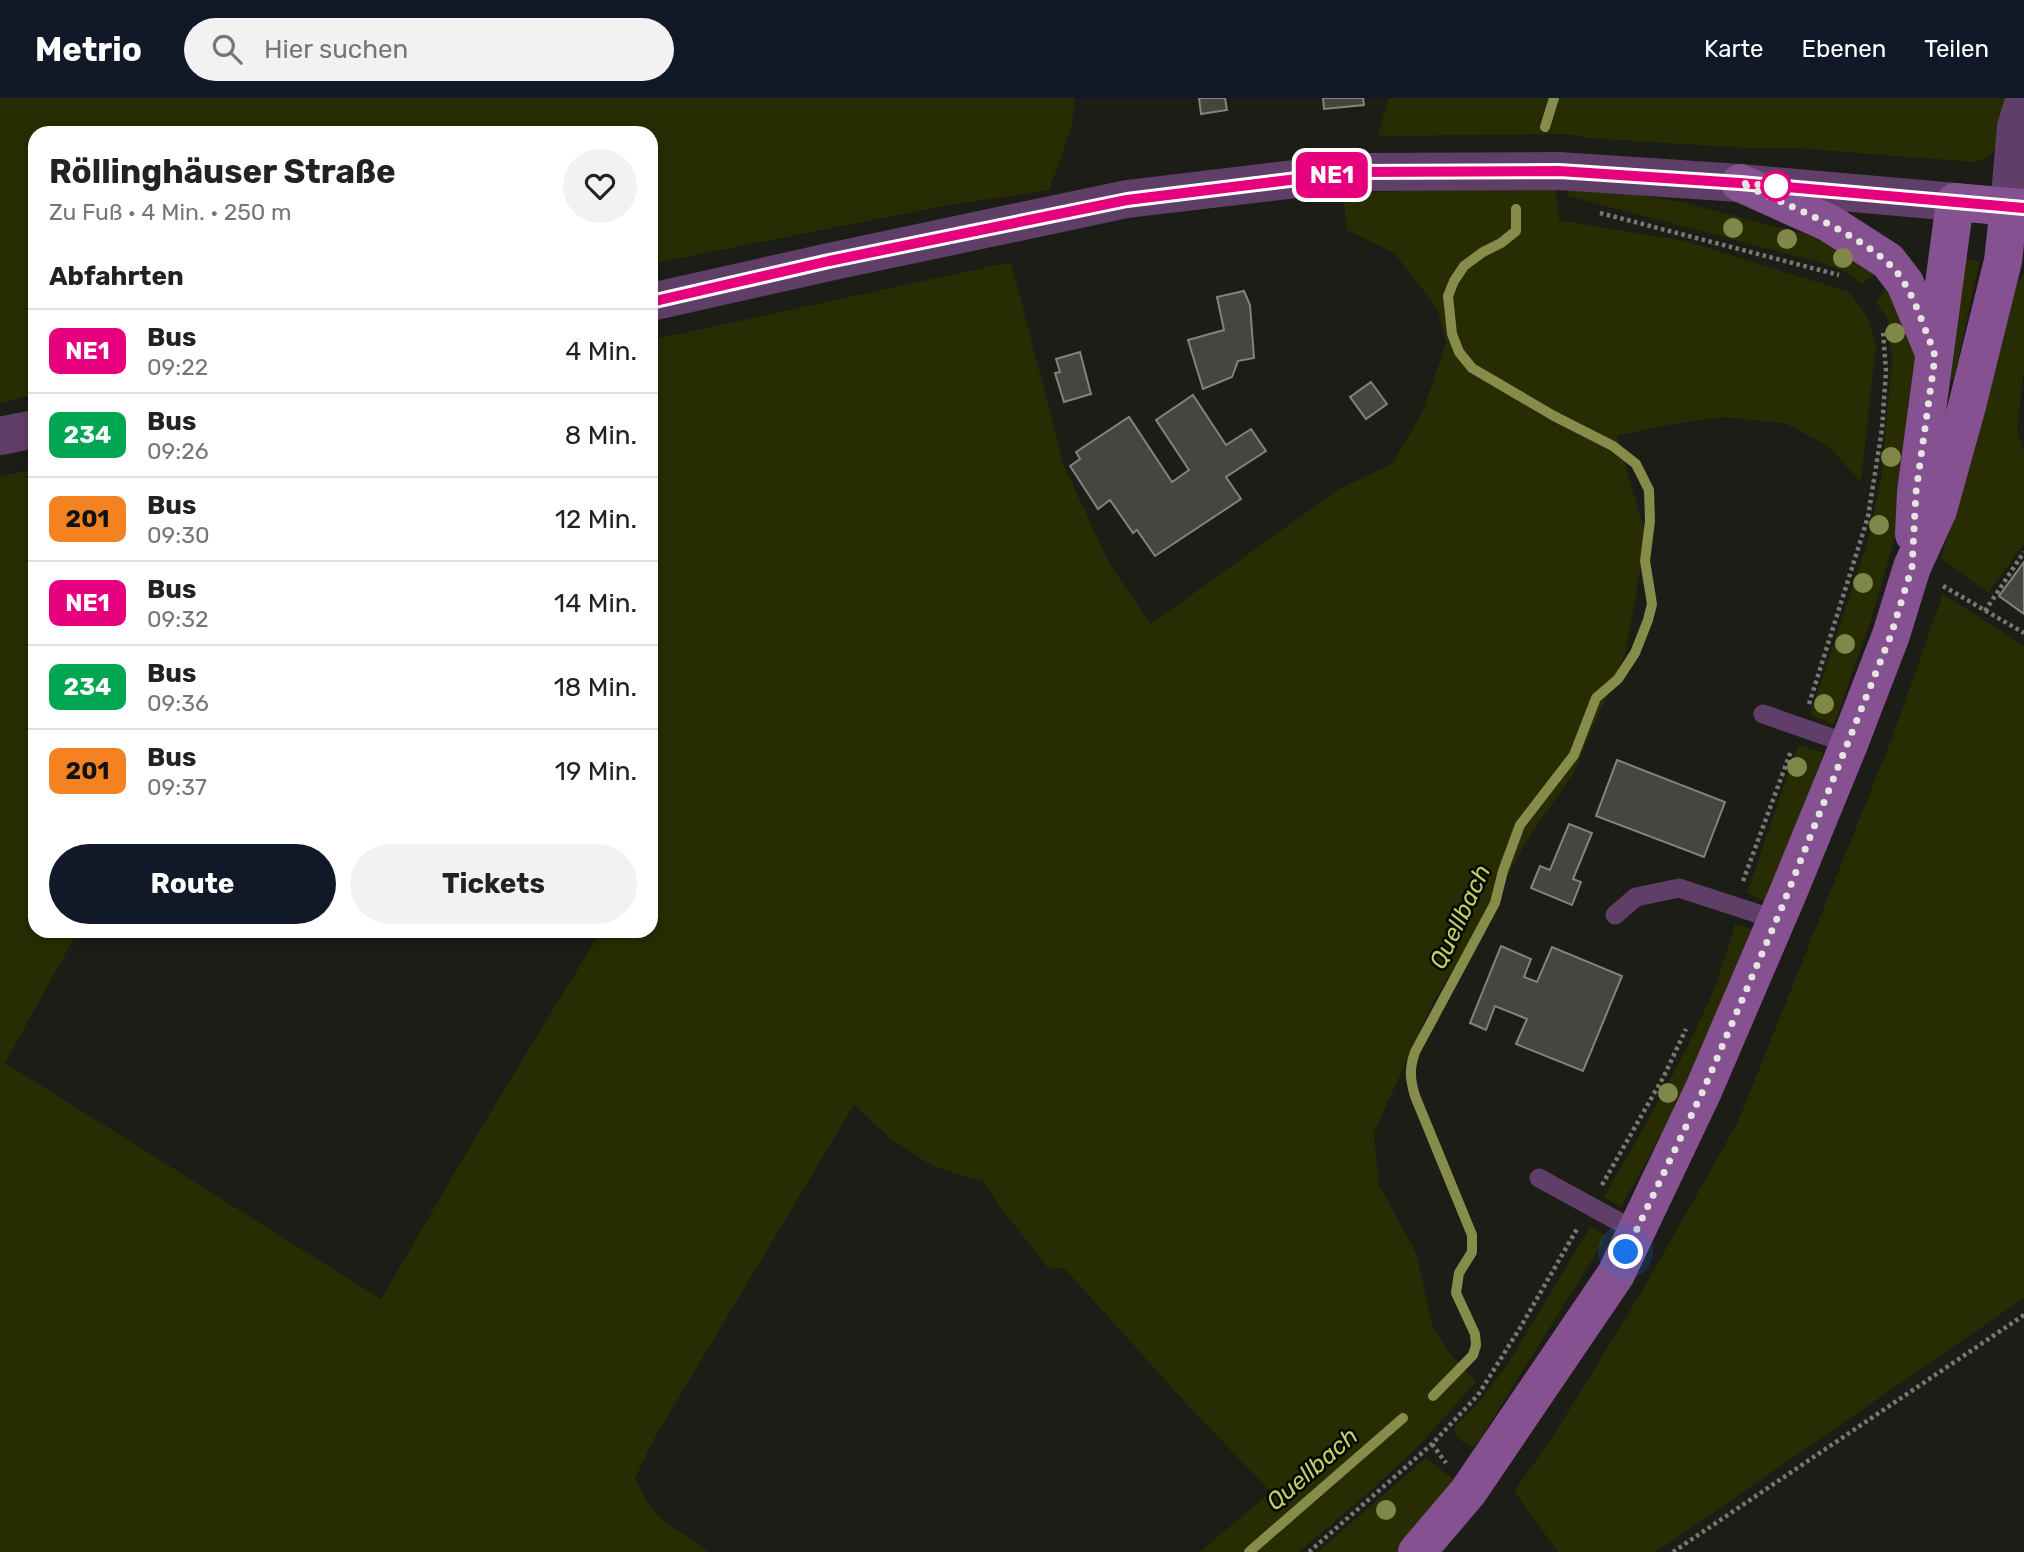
<!DOCTYPE html>
<html lang="de">
<head>
<meta charset="utf-8">
<style>
	body { margin:0; font-family:Rubik,sans-serif; background:#f2f2f2; color:#222; height:100vh; display:flex; flex-direction:column; font-size:26px; white-space:nowrap }
	* { box-sizing:border-box; margin:0 }
	p { font-size:23px; color:#767676 }
	.icon { flex:none; width:38px; height:38px; fill:none; stroke:currentColor; stroke-width:2; stroke-linecap:round; stroke-linejoin:round }
	.map { position:relative; flex:1; overflow:hidden }
	.details { position:absolute; left:28px; top:28px; width:630px; height:812px; display:flex; flex-direction:column; background:#fff; border-radius:21px; box-shadow:0 4px 10px #0003 }
	.details>* { flex:none }
	.badge { padding:0 14px; border-radius:10px; font-size:24px; line-height:46px }
	.you { position:absolute; width:35px; height:35px; margin:-18px; border:5px solid #fff; border-radius:50%; background:#1a73e8; box-shadow:0 0 0 10px #1a73e833 }
	.map>.badge { position:absolute; translate:-50% -50%; box-shadow:0 0 0 4px #fff }
	h2 { padding:0 21px; font-size:26px; line-height:63px }
	.round { display:grid; place-items:center; flex:none; width:74px; height:74px; border-radius:37px; background:#f2f2f2 }
	.overview { display:flex; align-items:center; justify-content:space-between; height:119px; padding:0 21px }
	h1 { font-size:33px; font-weight:700; line-height:52px }
	.action { display:flex; gap:14px; margin-top:auto; padding:14px 21px }
	.action a { flex:1; height:80px; border-radius:42px; background:#111827; color:#fff; font-size:28px; font-weight:700; line-height:80px; text-align:center }
	.action a+a { background:#f2f2f2; color:#222 }
	ul { padding:0; list-style:none }
	li { display:flex; align-items:center; gap:21px; height:84px; padding:0 21px; border-top:2px solid #e0e0e0 }
	li div { flex:1 }
	li b { display:block; font-size:26px }
	li em { font-style:normal }
	li .badge { min-width:77px; font-weight:700; text-align:center }
	header { display:flex; align-items:center; gap:42px; box-sizing:border-box; height:98px; padding:0 35px; background:#111827; color:#fff }
	header strong { font-size:33px }
	nav { display:flex; gap:38px; margin-inline-start:auto; font-size:24px }
	.search { width:490px; height:63px; background:#f2f2f2; display:flex; align-items:center; gap:18px; box-sizing:border-box; padding:0 24px; border-radius:38px; color:#767676; font-size:26px }
	.map>svg:first-child { display:block }
</style>
</head>
<body>
<header>
<strong>Metrio</strong>
<div class="search"><svg class="icon" aria-label="search" viewBox="0 0 24 24"><circle cx="10" cy="10" r="6"/><path d="M15 15l6 6"/></svg>Hier suchen</div>
<nav><a>Karte</a><a>Ebenen</a><a>Teilen</a></nav>
</header>
<div class="map">
<svg width="2024" height="1454" viewBox="0 0 2024 1454">
	<rect width="100%" height="100%" fill="#1c1d17"/>
	<g fill="#282c03">
		<path d="M0 0H1075L1071 32 1049 92 938 109 651 166V35H35V296L0 305Z"/>
		<path d="M1388 0H2012C2006 24 2002 61 1973 64L1796 50H1748L1587 40 1567 36 1378 38Z"/>
		<path d="M1555 85 1559 122 1685 143 1849 194 1867 218 1876 246 1861 384 1828 348 1785 325 1722 319 1667 327 1617 338 1646 438 1626 553 1574 674 1526 744 1477 834 1433 904 1374 1035 1379 1087 1416 1155 1433 1229 1449 1254 1476 1284 1419 1347 1366 1397 1299 1454H1200L1271 1394 1194 1314 1064 1170 1049 1171 1000 1109 984 1084 933 1068 891 1041 854 1007 654 1341 635 1380C642 1394 650 1412 663 1422 677 1434 695 1441 709 1454H0V378L35 371V833H78L5 965 381 1201 481 1030 601 833H651V242L1011 164 1064 368 1109 465 1151 526 1339 391 1393 365 1424 311 1446 244 1437 210 1394 155 1347 132 1343 96Z"/>
		<path d="M1568 87 1682 104 1808 137 1849 151 1875 177 1862 186 1842 172 1815 163 1568 98Z"/>
		<path d="M1962 160 1979 163 1978 170 1954 280 1951 282 1946 279Z"/>
		<path d="M2024 175V270L2017 331 2024 355V445L1988 495 1941 460C1956 410 1971 360 1984 309 1992 278 2006 197 2024 175Z"/>
		<path d="M1892 184 1918 241 1896 436 1871 522 1834 627 1810 617 1868 443 1881 382 1892 261 1887 220 1876 204Z"/>
		<path d="M1943 496 2024 548V1200L1656 1454H1558L1514 1393 1552 1340 1642 1193 1738 1024 1892 640Z"/>
		<path d="M1798 647 1824 655 1767 804 1747 795Z"/>
		<path d="M1735 826 1755 832C1721 928 1671 1020 1621 1109L1604 1099C1643 1030 1685 962 1715 888 1723 868 1729 847 1735 826Z"/>
		<path d="M1591 1128 1605 1137 1602 1146 1479 1343 1473 1349C1463 1345 1458 1342 1454 1332L1457 1326 1476 1308 1507 1267Z"/>
		<path d="M1426 1360 1454 1382 1403 1454H1318Z"/>
	</g>
	<g fill="none" stroke-linecap="round" stroke-linejoin="round">
		<g stroke="#868c4a" stroke-width="10">
			<path d="M1545 29 1554 0"/>
			<path d="M1433 1298 1473 1257 1476 1247 1475 1236 1456 1195 1459 1175 1472 1154V1137L1415 998C1410 981 1409 971 1415 954L1495 805 1503 773 1520 727 1574 657 1596 600 1618 581 1635 555 1648 522 1652 506 1645 463 1650 423 1649 392 1636 366 1613 348 1554 318 1472 270 1459 254 1452 236 1448 198 1454 183 1464 168 1483 154 1501 145 1516 133V111"/>
			<path d="M1249 1454 1403 1320"/>
		</g>
	</g>
	<g fill="#45463f" stroke="#82837c" stroke-width="2">
		<path d="M1199 0H1225L1227 12 1201 16Z"/>
		<path d="M1323 0H1363L1364 7 1324 11Z"/>
		<path d="M1244 193 1250 207 1254 260 1238 263 1232 279 1203 291 1188 242 1224 232 1217 199Z"/>
		<path d="M1080 254 1091 296 1064 304 1055 275 1060 274 1056 261Z"/>
		<path d="M1371 284 1387 306 1366 321 1350 299Z"/>
		<path d="M1193 297 1226 347 1251 331 1266 353 1226 379 1241 401 1155 458 1137 432 1133 435 1110 402 1098 411 1070 368 1080 361 1076 354 1129 319 1172 384 1189 372 1156 322Z"/>
		<path d="M2024 464V516L1999 498Z"/>
		<path d="M1617 662 1725 704 1704 759 1596 718Z"/>
		<path d="M1569 726 1592 735 1573 781 1581 784 1572 807 1531 790 1540 768 1550 772Z"/>
		<path d="M1501 848 1531 861 1524 879 1537 884 1552 849 1622 878 1583 973 1516 946 1527 921 1495 908 1486 932 1470 925Z"/>
	</g>
	<g fill="none" stroke-linecap="round" stroke-linejoin="round">
		<g stroke="#787974" stroke-width="4.5" stroke-dasharray="3.5 3.5" stroke-linecap="butt">
			<path d="M1600 115 1839 177"/>
			<path d="M1943 488 2024 535"/>
			<path d="M1985 513 2024 454"/>
			<path d="M1809 606 1868 419 1882 331 1886 273 1883 233"/>
			<path d="M1743 783 1791 653"/>
			<path d="M1602 1087 1664 978 1686 931"/>
			<path d="M1432 1346 1446 1365"/>
			<path d="M1309 1454 1432 1346 1478 1297 1520 1230 1577 1131"/>
			<path d="M1673 1454 2024 1217"/>
		</g>
		<g stroke="#5f3f67" stroke-width="19">
			<path d="M1763 616 1849 646"/>
			<path d="M1615 817 1636 799 1679 790 1777 822"/>
			<path d="M1539 1080 1636 1133"/>
		</g>
		<path stroke="#5f3f67" stroke-width="38" d="M2009 109 2016 29 2024 3"/>
		<g stroke="#5f3f67" stroke-width="38">
			<path d="M651 204 829 164 1127 101 1354 74 1559 73 1740 85 1955 104"/>
			<path d="M0 338 35 331"/>
		</g>
		<g stroke="#855191" stroke-width="38">
			<path d="M1740 85 1829 125 1888 163 1905 185 1934 255"/>
			<path d="M1914 436 1916 394 1955 104 2024 110"/>
			<path d="M1417 1454 1468 1394 1616 1176 1703 993 1788 795 1849 646 1891 537 1912 469 1938 412 1967 308 2003 163 2009 109"/>
		</g>
	</g>
	<g fill="#808849">
		<circle cx="1733" cy="130" r="10"/>
		<circle cx="1787" cy="141" r="10"/>
		<circle cx="1843" cy="160" r="10"/>
		<circle cx="1895" cy="235" r="10"/>
		<circle cx="1891" cy="359" r="10"/>
		<circle cx="1879" cy="427" r="10"/>
		<circle cx="1863" cy="485" r="10"/>
		<circle cx="1845" cy="546" r="10"/>
		<circle cx="1824" cy="606" r="10"/>
		<circle cx="1797" cy="669" r="10"/>
		<circle cx="1668" cy="995" r="10"/>
		<circle cx="1386" cy="1412" r="10"/>
	</g>
	<g fill="none" stroke-linecap="round" stroke-linejoin="round">
		<defs>
			<path id="line" d="M651 204 829 163 1127 102 1354 74 1559 73 1740 85 2024 110"/>
		</defs>
		<use href="#line" stroke="#fff" stroke-width="16"/>
		<use href="#line" stroke="#e6007e" stroke-width="10"/>
		<path stroke="#e4e5e1" stroke-width="7" stroke-dasharray="0 12.6" d="M1626 1154 1703 993 1782 809 1891 537 1912 469 1916 394 1935 259 1933 251C1924 230 1917 206 1905 186 1880 141 1787 108 1740 85L1787 89 1776 88"/>
	</g>
	<circle fill="#fff" stroke="#e6007e" stroke-width="3.5" cx="1776" cy="88" r="14"/>
	<g text-anchor="middle" dominant-baseline="central" stroke-width="5" stroke-linejoin="round" paint-order="stroke">
		<g font-size="24" font-style="italic" fill="#c1cf60" stroke="#070705">
			<text transform="translate(1460 819) rotate(-65)">Quellbach</text>
			<text transform="translate(1312 1371) rotate(-41)">Quellbach</text>
		</g>
	</g>
</svg>
<div class="you" style="left:1626px;top:1154px"></div>
<b class="badge" style="left:1332px;top:77px;background:#e6007e;color:#fff">NE1</b>
<section class="details">
<div class="overview"><div><h1>Röllinghäuser Straße</h1><p>Zu Fuß · 4 Min. · 250 m</p></div><a class="round"><svg class="icon" aria-label="heart" viewBox="0 0 24 24"><path d="M12 20l-8-8c-3-5 5-10 8-4 3-6 11-1 8 4z"/></svg></a></div>
<h2>Abfahrten</h2>
<ul>
<li><span class="badge" style="background:#e6007e;color:#fff">NE1</span><div><b>Bus</b><p>09:22</p></div><em>4 Min.</em></li>
<li><span class="badge" style="background:#00a651;color:#fff">234</span><div><b>Bus</b><p>09:26</p></div><em>8 Min.</em></li>
<li><span class="badge" style="background:#f58220;color:#111">201</span><div><b>Bus</b><p>09:30</p></div><em>12 Min.</em></li>
<li><span class="badge" style="background:#e6007e;color:#fff">NE1</span><div><b>Bus</b><p>09:32</p></div><em>14 Min.</em></li>
<li><span class="badge" style="background:#00a651;color:#fff">234</span><div><b>Bus</b><p>09:36</p></div><em>18 Min.</em></li>
<li><span class="badge" style="background:#f58220;color:#111">201</span><div><b>Bus</b><p>09:37</p></div><em>19 Min.</em></li>
</ul>
<div class="action"><a>Route</a><a>Tickets</a></div>
</section>
</div>
</body>
</html>
